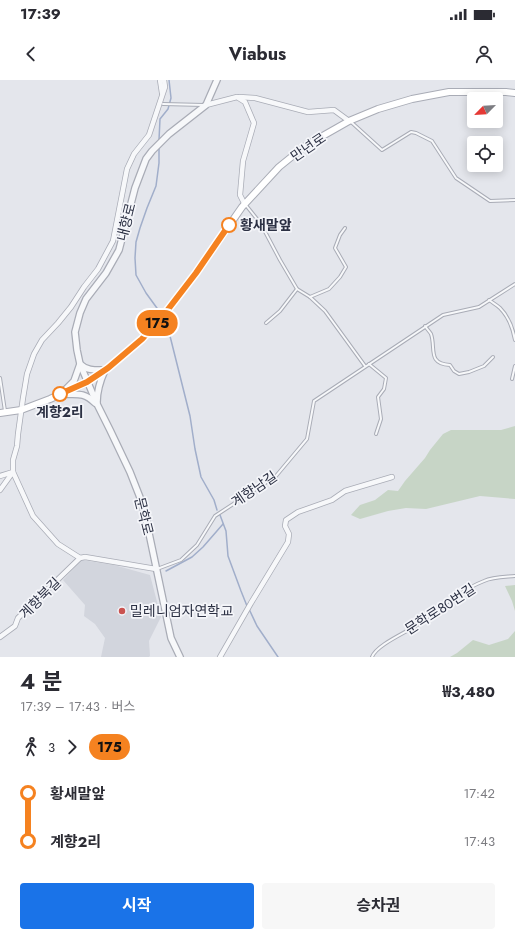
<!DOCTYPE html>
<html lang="ko">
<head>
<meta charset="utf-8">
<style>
	body { margin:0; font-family:Jost,"Noto Sans KR",sans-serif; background:#f7f7f7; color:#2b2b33; height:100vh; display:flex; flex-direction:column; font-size:15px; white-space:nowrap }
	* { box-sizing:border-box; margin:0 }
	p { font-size:13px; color:#7c7c81 }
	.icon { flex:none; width:22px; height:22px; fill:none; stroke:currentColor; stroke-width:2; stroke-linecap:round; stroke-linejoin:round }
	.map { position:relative; height:577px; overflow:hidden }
	.sheet { display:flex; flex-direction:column; background:#fff; flex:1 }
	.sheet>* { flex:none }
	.badge { padding:0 8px; border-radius:13px; font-size:14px; line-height:26px }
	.needle { width:26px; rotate:246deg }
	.tools { position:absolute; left:467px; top:12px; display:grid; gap:8px }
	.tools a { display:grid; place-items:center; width:36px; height:36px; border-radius:4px; background:#fff; box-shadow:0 2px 10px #0003; font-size:20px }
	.map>.badge { position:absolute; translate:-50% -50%; box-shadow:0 0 0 2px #fff }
	.legs { display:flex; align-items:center; gap:6px; height:44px; padding:0 20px; font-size:13px }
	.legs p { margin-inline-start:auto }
	.overview { display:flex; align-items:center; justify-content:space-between; height:68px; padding:0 20px }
	h1 { font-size:22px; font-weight:700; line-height:30px }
	.action { display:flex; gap:8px; margin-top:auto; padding:8px 20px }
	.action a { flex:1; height:46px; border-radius:4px; background:#1a73e8; color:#fff; font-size:16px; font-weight:700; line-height:46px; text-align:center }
	.action a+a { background:#f7f7f7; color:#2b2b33 }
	ul { padding:0 20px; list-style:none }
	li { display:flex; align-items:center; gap:14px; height:48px; font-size:15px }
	li i { display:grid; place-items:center; width:6px; height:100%; margin:0 5px; background:currentColor }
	li i::after { content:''; width:10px; height:10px; margin:-5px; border:3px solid; border-radius:50%; background:#fff }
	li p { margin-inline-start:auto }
	li:first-child i { background:linear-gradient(#0000 50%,currentColor 0) }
	li:last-child i { background:linear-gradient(currentColor 50%,#0000 0) }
	.status { display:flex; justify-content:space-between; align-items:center; height:28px; padding:0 20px; background:#fff; direction:ltr }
	.status svg { height:11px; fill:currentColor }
	header { display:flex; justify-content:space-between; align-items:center; height:52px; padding:0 20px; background:#fff; font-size:18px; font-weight:700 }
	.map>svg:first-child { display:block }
</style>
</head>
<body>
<div class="status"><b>17:39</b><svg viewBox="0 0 49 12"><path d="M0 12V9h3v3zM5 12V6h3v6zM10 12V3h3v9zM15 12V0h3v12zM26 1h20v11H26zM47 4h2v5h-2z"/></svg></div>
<header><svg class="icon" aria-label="back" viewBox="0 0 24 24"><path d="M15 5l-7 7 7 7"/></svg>Viabus<svg class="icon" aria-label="person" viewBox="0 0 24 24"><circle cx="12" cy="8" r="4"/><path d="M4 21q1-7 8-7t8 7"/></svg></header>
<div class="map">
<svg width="515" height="577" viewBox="0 0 515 577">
	<rect width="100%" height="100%" fill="#e4e6ec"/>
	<path fill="#d2d5dd" d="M82 480 114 485 150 495 161 537 149 561 150 576 149 577H101L105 558 95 544 84 536 85 525 63 500Z"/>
	<g fill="#c7d5c6">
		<path d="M515 346V419L480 416 426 429 406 428 388 431 360 439 351 435 360 425 375 420 388 410 398 411 405 401 425 378 430 370 443 354 451 350H501Z"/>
		<path d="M515 505V531L512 521 505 506Z"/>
		<path d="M515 551V577H450L457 573 473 560 489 565 508 559Z"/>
	</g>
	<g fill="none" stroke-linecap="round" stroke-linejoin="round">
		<g stroke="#a1aeca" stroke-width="1.5">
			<path d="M159 60 160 39 168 29 171 18 169 0"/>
			<path d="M159 66V83L156 106 147 128 140 148 136 162 135 178 136 195 146 213 162 235"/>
			<path d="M164 238 167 244 190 336 195 369 201 397 214 420 217 430"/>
			<path d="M220 435 226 451 228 476 241 511 247 526"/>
			<path d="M166 491 192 477 203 467 223 444"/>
			<path d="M249 529 257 546 278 577"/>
		</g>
		<defs>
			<g id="service">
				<path d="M163 24 204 25"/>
				<path d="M350 41 382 70 411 52 416 53 432 61 456 98 490 121 515 120"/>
				<path d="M245 124 261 144 280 180 297 209 310 217 325 231 365 286"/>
				<path d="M310 217 329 209 340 197 346 187 335 168 340 155 345 148"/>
				<path d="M489 220C493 223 497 225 500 228 508 236 513 249 515 260"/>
				<path d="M266 243 280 231 297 209"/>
				<path d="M425 246C427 249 430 252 431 254 436 268 427 284 450 285L454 291 459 294 469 292 484 286 493 277"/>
				<path d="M369 284 386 298 384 309 378 317 381 339 376 354"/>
				<path d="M0 298 5 331"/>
				<path d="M512 299 515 286"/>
				<path d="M157 489 181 480 197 465 215 436 276 396 307 359 314 321 443 235 479 227 515 204"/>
				<path d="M372 577C376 565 407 552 417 545 439 529 459 511 484 501 493 497 506 497 515 496"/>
			</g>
			<g id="minor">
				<path d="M160 0 162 13"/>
				<path d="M239 17 255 18 308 32 334 30 349 41"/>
				<path d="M206 25 237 17 245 22 254 43 243 81 240 115 244 123"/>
				<path d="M0 396 13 392V380L17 366 18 354 23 318 27 294 34 274 42 260 58 243 71 227 84 207 98 189 113 161 127 89 134 74 149 55 165 7 164 0"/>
				<path d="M0 410 13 392 33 436 58 464 80 478"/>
				<path d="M0 557 15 546 18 538 80 478 85 477 156 489"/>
				<path d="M220 577 251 523 288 462 289 454 285 446 286 440 298 432 332 420 345 411 392 397"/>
			</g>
			<g id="tertiary">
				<path d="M63 312 74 301 80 284C87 291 96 290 105 290 100 301 97 310 97 322"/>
				<path d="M61 314C76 315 83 311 95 323"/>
				<path d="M180 577 171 558 146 439 141 420 130 392 110 350 97 324 80 284 77 270 75 252 80 233 86 219 106 193 119 170 135 108 146 79 152 71 169 54 206 25 217 0"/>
			</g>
			<path id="secondary" d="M0 333 21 330 50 319 87 302 108 288 142 259 166 232 196 193 242 127 279 87 305 66 349 41 378 29 412 19 449 12H506L515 13"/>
		</defs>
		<use href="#service" stroke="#a9acb6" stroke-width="4"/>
		<use href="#minor" stroke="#a9acb6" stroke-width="6"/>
		<use href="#tertiary" stroke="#a9acb6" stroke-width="8"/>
		<use href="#secondary" stroke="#a9acb6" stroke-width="8"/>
		<use href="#service" stroke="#f7f8fa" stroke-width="2"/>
		<use href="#minor" stroke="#f7f8fa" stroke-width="4.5"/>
		<use href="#tertiary" stroke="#f7f8fa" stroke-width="5.5"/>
		<use href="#secondary" stroke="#fff" stroke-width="6"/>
	</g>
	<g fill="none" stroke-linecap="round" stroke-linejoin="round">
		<defs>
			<path id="line-1" d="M60 314 87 302 108 288 142 259 166 232 196 193 229 145"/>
		</defs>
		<use href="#line-1" stroke="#fff" stroke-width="9"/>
		<use href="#line-1" stroke="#f58220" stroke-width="6"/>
	</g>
	<g fill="#fff" stroke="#f58220" stroke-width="2">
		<circle cx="229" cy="145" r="7"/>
		<circle cx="60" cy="314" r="7"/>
	</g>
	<circle fill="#ca5350" stroke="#f4f5f9" stroke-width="1.5" cx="122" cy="531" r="4"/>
	<g text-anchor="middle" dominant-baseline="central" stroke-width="3.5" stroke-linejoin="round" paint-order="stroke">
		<g font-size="14" fill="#2c3144" stroke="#f4f5f9">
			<text transform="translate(308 67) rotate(-34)">만년로</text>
			<text transform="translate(126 142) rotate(-76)">내향로</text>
			<text transform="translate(254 409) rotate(-34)">계향남길</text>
			<text transform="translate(144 436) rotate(76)">문학로</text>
			<text transform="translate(40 518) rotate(-45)">계향북길</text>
			<text transform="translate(440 529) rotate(-33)">문학로80번길</text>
		</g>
		<g font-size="14" font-weight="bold" fill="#2c3144" stroke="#f4f5f9" text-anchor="start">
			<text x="240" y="145">황새말앞</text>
			<text x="60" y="332" text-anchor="middle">계향2리</text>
		</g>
		<g font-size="14" fill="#2c3144" stroke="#f4f5f9" text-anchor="start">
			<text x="130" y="531">밀레니엄자연학교</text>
		</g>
	</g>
</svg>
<div class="tools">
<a><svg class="needle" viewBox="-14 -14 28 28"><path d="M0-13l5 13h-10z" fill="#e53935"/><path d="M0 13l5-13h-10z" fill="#7c7c81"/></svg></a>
<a><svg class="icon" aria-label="locate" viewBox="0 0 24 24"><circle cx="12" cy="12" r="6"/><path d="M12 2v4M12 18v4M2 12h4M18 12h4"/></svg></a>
</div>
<b class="badge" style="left:157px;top:243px;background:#f58220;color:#111">175</b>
</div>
<section class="sheet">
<div class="overview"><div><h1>4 분</h1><p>17:39 – 17:43 · 버스</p></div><b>₩3,480</b></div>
<div class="legs"><svg class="icon" aria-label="walk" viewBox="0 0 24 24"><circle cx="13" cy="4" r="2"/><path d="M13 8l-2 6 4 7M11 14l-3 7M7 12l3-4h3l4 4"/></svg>3<svg class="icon" aria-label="forward" viewBox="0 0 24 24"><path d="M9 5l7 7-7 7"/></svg><b class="badge" style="background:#f58220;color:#111">175</b></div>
<ul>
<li><i style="color:#f58220"></i><b>황새말앞</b><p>17:42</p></li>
<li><i style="color:#f58220"></i><b>계향2리</b><p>17:43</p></li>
</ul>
<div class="action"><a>시작</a><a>승차권</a></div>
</section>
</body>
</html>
